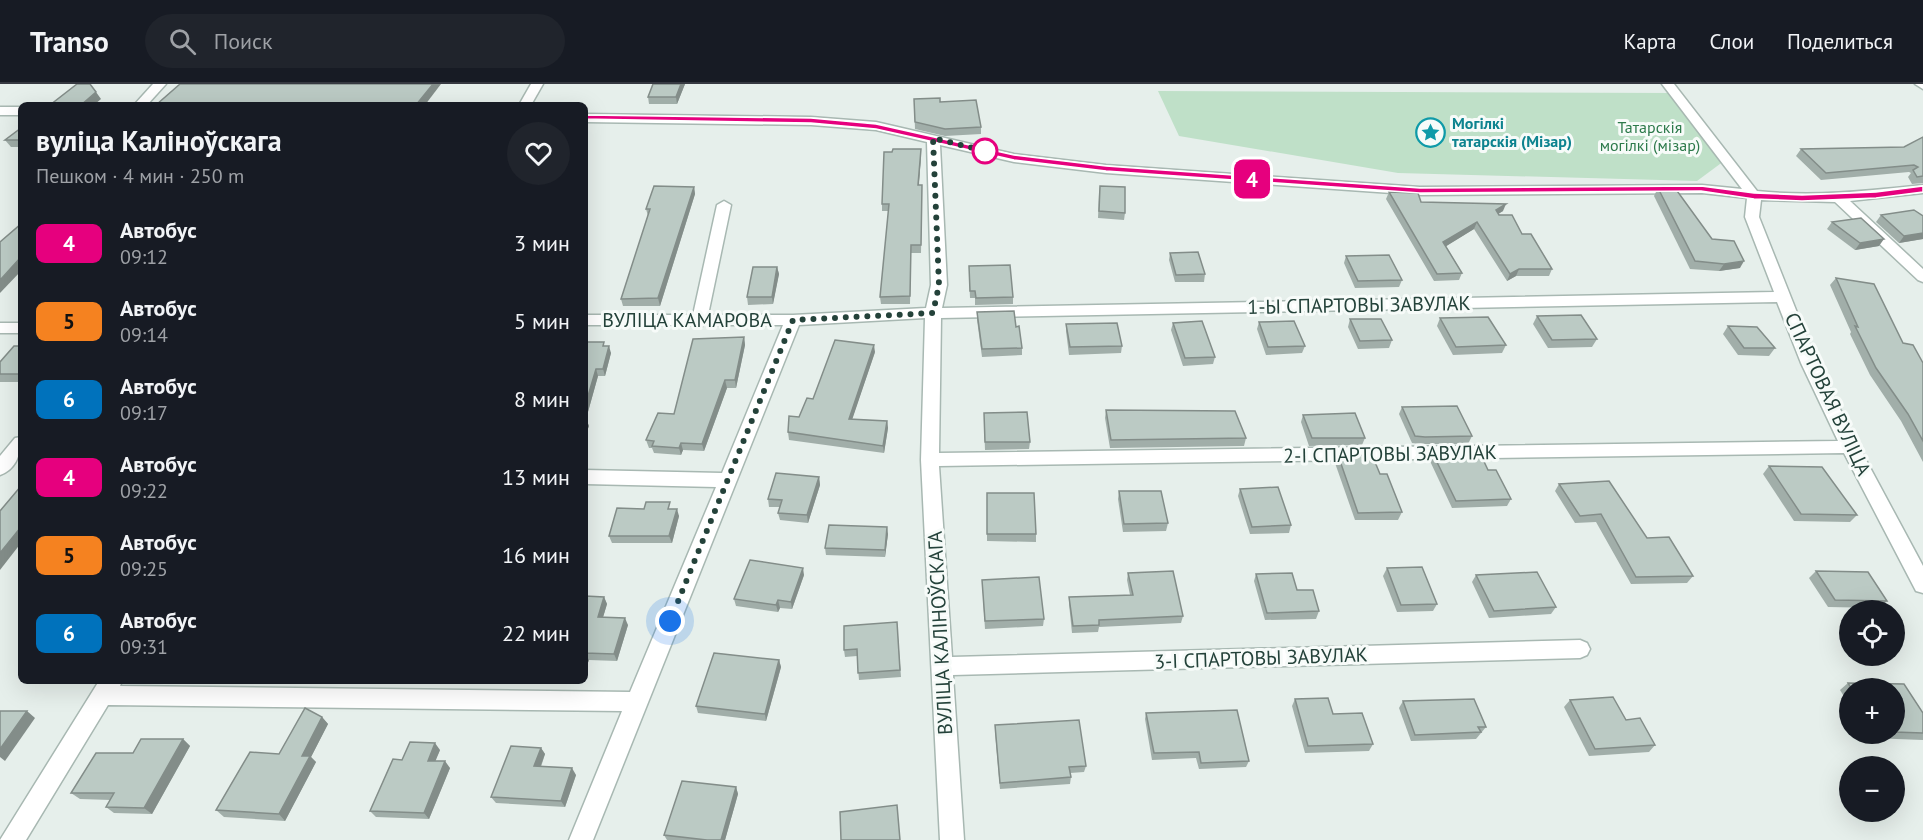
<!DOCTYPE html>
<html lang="ru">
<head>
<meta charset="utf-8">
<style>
	body { margin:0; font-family:"PT Sans",sans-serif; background:#20242c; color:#f1f3f6; height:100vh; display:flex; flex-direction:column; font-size:22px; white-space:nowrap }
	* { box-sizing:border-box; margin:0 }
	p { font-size:20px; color:#9ea1a6 }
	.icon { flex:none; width:33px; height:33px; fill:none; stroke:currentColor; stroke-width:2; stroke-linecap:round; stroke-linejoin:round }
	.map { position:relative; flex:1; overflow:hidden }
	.drawer { position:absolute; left:18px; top:18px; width:570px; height:582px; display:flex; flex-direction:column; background:#171b24; border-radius:9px; box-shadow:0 6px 24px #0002 }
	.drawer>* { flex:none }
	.badge { padding:0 12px; border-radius:9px; font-size:21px; line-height:39px }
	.controls { position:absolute; left:1839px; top:516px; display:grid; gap:12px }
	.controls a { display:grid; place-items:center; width:66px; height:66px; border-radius:50%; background:#171b24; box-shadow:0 6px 24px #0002; font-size:30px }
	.you { position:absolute; width:30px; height:30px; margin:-15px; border:4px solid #fff; border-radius:50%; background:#1a73e8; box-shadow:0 0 0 9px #1a73e833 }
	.map>.badge { position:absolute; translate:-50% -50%; box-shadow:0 0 0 3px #fff }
	.round { display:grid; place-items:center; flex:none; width:63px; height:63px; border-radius:32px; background:#20242c }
	.summary { display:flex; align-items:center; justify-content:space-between; height:102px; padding:0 18px }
	h1 { font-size:28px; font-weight:700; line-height:45px }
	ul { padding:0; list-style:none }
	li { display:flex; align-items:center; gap:18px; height:78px; padding:0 18px }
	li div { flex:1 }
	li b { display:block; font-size:22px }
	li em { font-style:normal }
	li .badge { min-width:66px; font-weight:700; text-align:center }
	header { display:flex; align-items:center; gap:36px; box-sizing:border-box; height:84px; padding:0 30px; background:#171b24; border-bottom:2px solid #363941 }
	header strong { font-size:28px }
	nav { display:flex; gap:33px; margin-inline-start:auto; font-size:21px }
	.search { width:420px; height:54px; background:#20242c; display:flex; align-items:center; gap:15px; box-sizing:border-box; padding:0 21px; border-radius:33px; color:#9ea1a6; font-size:22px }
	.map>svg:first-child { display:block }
</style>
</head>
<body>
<header>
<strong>Transo</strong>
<div class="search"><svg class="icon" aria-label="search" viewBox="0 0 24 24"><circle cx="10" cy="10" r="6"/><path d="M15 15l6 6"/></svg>Поиск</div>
<nav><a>Карта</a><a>Слои</a><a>Поделиться</a></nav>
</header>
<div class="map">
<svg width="1923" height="756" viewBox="0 0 1923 756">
	<rect width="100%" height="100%" fill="#e6efeb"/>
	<path fill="#bfe0c8" d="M1158 7 1672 9 1724 77 1697 97 1398 89 1179 52Z"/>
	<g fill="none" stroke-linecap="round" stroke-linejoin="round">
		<defs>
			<g id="minor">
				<path d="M153 0H166L147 21H134Z"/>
				<path d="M531 0H543L531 21H519Z"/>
				<path d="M1662 0H1674L1757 107C1813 113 1867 107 1923 101V109L1850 117 1923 185V198L1918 196 1835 118 1761 116 1759 133 1817 279 1859 363 1923 482V509L1916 507 1844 369 939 382 952 573 1580 556 1587 559 1590 565 1587 571 1580 574 953 591 964 756H940L921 376 925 234 799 241 593 756H569L622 627 108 621 26 756H0L99 597H122L120 602 630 608 716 403 585 400V386L722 389 783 241H705L699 243 693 241H585V231H693L717 121 724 117 731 121 708 231H793L926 224 931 201 927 58 876 46 811 41 585 38V30L811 33 876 38 1014 70 1106 81 1420 103 1702 101 1742 105ZM940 61 1014 78 1106 89 1420 111 1702 109 1747 114 1745 133 1774 208 942 224 947 201ZM1777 218 1801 279 1838 357 939 369 941 234Z"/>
				<path d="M1915 0H1923V5Z"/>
				<rect x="0" y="23" width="21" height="8"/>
				<rect x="0" y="239" width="21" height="10"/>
				<path d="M21 353C21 368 17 385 0 391V372L15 354Z"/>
			</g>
		</defs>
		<use href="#minor" stroke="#a8b8b2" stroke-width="3"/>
		<use href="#minor" fill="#fff" fill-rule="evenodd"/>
	</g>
	<g fill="#a1aea9">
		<path d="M653 0H685L677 20H649L648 13Z"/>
		<path d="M914 15 940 18 981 43V50L945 52 915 45Z"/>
		<path d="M21 44V63H11L5 56Z"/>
		<path d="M1923 53V99L1912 100 1908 93 1911 89 1909 88 1821 96 1796 72 1801 65 1904 63Z"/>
		<path d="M921 72 919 101H922L921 169H911L910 220H881L880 213 889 127H882V120Z"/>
		<path d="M694 103 695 110 660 222H623L621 215 648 132 646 125Z"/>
		<path d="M1658 104 1712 155 1740 184 1719 187 1690 185 1654 112Z"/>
		<path d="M1389 108 1421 118 1503 127 1498 130 1522 150 1552 185 1549 192H1516L1507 197 1474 145 1446 162 1462 189 1459 196 1434 197 1386 115Z"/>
		<path d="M1099 109 1125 129 1124 136 1098 134Z"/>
		<path d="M1881 131 1923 132V155L1899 159 1876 138Z"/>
		<path d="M1832 138 1879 162 1855 166 1827 145Z"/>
		<path d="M1170 169 1205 190 1204 198H1175L1169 176Z"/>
		<path d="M1346 172 1402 196 1399 203 1355 204 1344 179Z"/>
		<path d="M777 183 779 190 773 220 748 221 747 213Z"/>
		<path d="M969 190 1013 213V220L975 221V214H970Z"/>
		<path d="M1836 194 1923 279V378L1901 337 1870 291 1850 250 1851 248 1830 201Z"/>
		<path d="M977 228 1016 243 1022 264V271L982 273 977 236Z"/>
		<path d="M1537 232 1597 255 1592 263 1548 264 1533 240Z"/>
		<path d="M1440 234 1506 261 1502 269 1453 271 1437 242Z"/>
		<path d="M1350 235 1392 256 1389 264 1358 265 1348 243Z"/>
		<path d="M1259 238 1305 262 1302 269 1266 271 1257 245Z"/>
		<path d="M1173 239 1215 273 1213 280 1183 282 1171 246Z"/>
		<path d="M1066 240 1122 262 1121 269 1069 271 1066 247Z"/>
		<path d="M1728 242 1775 264 1769 272 1738 271 1723 250Z"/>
		<path d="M744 253 745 261 736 304H727L704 367 683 366 681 371 654 369 652 364H649L646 356 674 330Z"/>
		<path d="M585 258 605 262 611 269 605 292H598L586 335 589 342 585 352Z"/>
		<path d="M21 262V298H0V278Z"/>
		<path d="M875 268 852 335 887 337 888 344 884 369 789 356 788 348 813 315Z"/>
		<path d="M1402 323 1472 352 1468 360H1421L1412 359 1399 330Z"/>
		<path d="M1106 326 1246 354 1244 362 1110 364 1105 334Z"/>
		<path d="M1303 331 1365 354 1362 361 1309 362 1301 338Z"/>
		<path d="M984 336 1030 358 1029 365 985 366Z"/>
		<path d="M1433 370 1488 386 1511 415 1507 422 1452 424 1430 377Z"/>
		<path d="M1338 371 1380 390 1402 428 1398 436H1355L1335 379Z"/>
		<path d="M1769 382 1857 431 1850 438 1794 437 1763 390Z"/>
		<path d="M819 393 820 401 808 439 780 436 778 429 780 423H769L768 415Z"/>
		<path d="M1559 400 1647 454 1693 492 1687 499 1631 500 1596 438 1575 439 1555 407Z"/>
		<path d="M1240 405 1291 441 1289 449 1250 450 1238 412Z"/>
		<path d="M1119 407 1168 439 1166 447 1123 448 1118 415Z"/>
		<path d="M987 409 1036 450V458L987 457Z"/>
		<path d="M672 425 679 432 672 459H612L609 452Z"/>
		<path d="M888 450 885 473 826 471 825 464Z"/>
		<path d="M1387 484 1437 520 1433 527 1397 528 1383 492Z"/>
		<path d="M1816 487 1887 517 1880 524 1828 523 1809 494Z"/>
		<path d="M1128 489 1183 532 1181 539 1099 543 1098 548 1072 549 1069 520V513L1130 511 1127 496Z"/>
		<path d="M1256 490 1297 506 1319 527 1316 535 1265 536 1254 497Z"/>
		<path d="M804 491 792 525 780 524 778 528 736 522 734 515Z"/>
		<path d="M1476 491 1556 523 1551 530 1489 534 1472 498Z"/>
		<path d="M982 496 1044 535 1043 542 985 545Z"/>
		<path d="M585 512 604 513 607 520 603 533 628 541 617 577 589 576 585 586Z"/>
		<path d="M897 538 901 593 859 596 857 572 845 573 844 566Z"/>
		<path d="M779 576 781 583 766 637 698 629 696 622Z"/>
		<path d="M1848 599 1904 600 1923 629V656L1870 654 1867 650H1894V604H1850V622L1840 606Z"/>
		<path d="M1295 615 1333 630 1373 660 1369 667 1305 669 1292 622Z"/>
		<path d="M1570 616 1655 661 1649 668 1589 672 1564 623Z"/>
		<path d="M1403 617 1486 643 1476 655 1411 657 1399 624Z"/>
		<path d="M1146 629 1249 677 1246 683 1199 685 1196 674 1152 676 1145 635Z"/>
		<path d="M322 633 328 640 311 673 316 678 285 737 224 733 216 726 279 670Z"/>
		<path d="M995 641 1086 682 1084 688 1070 689 1071 693 1070 700 1000 705 995 648Z"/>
		<path d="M183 655 190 662 152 730 114 729 106 723 111 716 80 715 71 709 133 669Z"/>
		<path d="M541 664 545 670 541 683 576 691 565 723 496 719 491 713Z"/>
		<path d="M440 666 435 677 450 684 429 735 376 733 370 727 402 676Z"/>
		<path d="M736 703 738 710 725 756H667L664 751Z"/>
	</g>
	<g fill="#838d89">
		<path d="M433 0H441L425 21H416Z"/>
		<path d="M681 0H685L677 20 676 13Z"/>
		<path d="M96 8 101 15 94 21H81Z"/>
		<path d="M921 65V72L918 108V101Z"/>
		<path d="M694 103 695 110 660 222 658 214Z"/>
		<path d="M1506 120 1503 127 1493 133 1496 126Z"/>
		<path d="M1477 138 1474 145 1440 166 1443 158Z"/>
		<path d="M1923 149V155L1899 159 1904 152Z"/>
		<path d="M1884 155 1879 162 1855 166 1860 159Z"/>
		<path d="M21 173V187L0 209V196Z"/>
		<path d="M1744 177 1740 184 1719 187 1724 180Z"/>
		<path d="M777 183 779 190 773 220 772 213Z"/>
		<path d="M1519 185 1516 192 1507 197 1510 190Z"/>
		<path d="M744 253 745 261 736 304 735 296Z"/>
		<path d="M874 261 875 268 850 342 849 335Z"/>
		<path d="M609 262 611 269 605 292 603 285Z"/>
		<path d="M596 285 598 292 586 335 589 342 585 352V322Z"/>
		<path d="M725 296 727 304 704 367 702 360Z"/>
		<path d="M887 337 888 344 884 369 883 362Z"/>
		<path d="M681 359 683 366 681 371 679 364Z"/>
		<path d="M819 393 820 401 808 439 807 431Z"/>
		<path d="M677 425 679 432 672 459 669 452Z"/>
		<path d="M21 443V459L0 486V469Z"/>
		<path d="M887 443 888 450 885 473V466Z"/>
		<path d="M803 484 804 491 792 525 791 518Z"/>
		<path d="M604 513 607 520 601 540 598 533Z"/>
		<path d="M778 516 780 524 778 528 776 521Z"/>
		<path d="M625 534 628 541 617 577 614 570Z"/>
		<path d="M585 569 589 576 585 586Z"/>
		<path d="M779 576 781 583 766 637 765 630Z"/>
		<path d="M27 627 35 634 5 677 0 673V665Z"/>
		<path d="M322 633 328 640 311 673 316 678 285 737 279 730 302 672Z"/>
		<path d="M183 655 190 662 152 730 144 724Z"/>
		<path d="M435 659 440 666 433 683 428 677Z"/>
		<path d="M541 664 545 670 538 689 534 682Z"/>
		<path d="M445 677 450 684 429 735 424 729Z"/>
		<path d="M572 684 576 691 565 723 561 717Z"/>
		<path d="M736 703 738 710 725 756H721Z"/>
	</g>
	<g fill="#bbcac4" stroke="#838d89" stroke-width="1.5">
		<path d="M77 0H90L96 8 81 21H50Z"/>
		<path d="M180 0H433L416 21H156Z"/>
		<path d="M653 0H681L676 13H648Z"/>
		<path d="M940 14V18L976 16 981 43 945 45 915 38 914 15Z"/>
		<path d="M21 44V56H5Z"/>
		<path d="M1923 53V92L1917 93 1913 86 1918 83 1914 81 1826 89 1801 65 1904 63Z"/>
		<path d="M893 65H921L918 101H922L921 161H911L910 212 880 213 889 120H882L884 68H892Z"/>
		<path d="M654 102 694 103 658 214 621 215 650 125H646Z"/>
		<path d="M1100 102 1125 103V129L1099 127Z"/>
		<path d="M1658 104H1675L1712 155 1734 157 1744 177 1724 180 1695 177Z"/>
		<path d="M1389 108 1418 109 1421 118 1506 120 1496 126 1499 131H1512L1522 150H1531L1552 185H1519L1510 190 1477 138 1443 158 1462 189 1437 190Z"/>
		<path d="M1914 126 1923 132V149L1904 152 1881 131Z"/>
		<path d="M1861 134 1884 155 1860 159 1832 138Z"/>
		<path d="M21 140V173L0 196V158Z"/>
		<path d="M1198 168 1205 190 1176 191 1170 169Z"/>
		<path d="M1389 171 1402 196 1358 197 1346 172Z"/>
		<path d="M1010 181 1013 213 976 214 975 207H970L969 182Z"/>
		<path d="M753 183H777L772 213H747Z"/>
		<path d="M1836 194 1874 200 1903 259 1913 261 1923 279V357L1908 330 1876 284 1855 242 1858 243Z"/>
		<path d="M1014 227 1016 243 1019 242 1022 264 982 265 977 228Z"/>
		<path d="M1581 231 1597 255 1552 256 1537 232Z"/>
		<path d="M1488 233 1506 261 1456 263 1440 234Z"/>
		<path d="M1350 235H1381L1392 256 1360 257Z"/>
		<path d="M1202 237 1215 273 1185 274 1173 239Z"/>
		<path d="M1294 237 1305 262 1268 263 1259 238Z"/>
		<path d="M1117 239 1122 262 1070 263 1066 240Z"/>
		<path d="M1728 242 1757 243 1775 264H1744Z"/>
		<path d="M744 253 735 296H725L702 360 681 359 679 364 652 362 654 357 646 356 658 329 674 330 693 255Z"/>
		<path d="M835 256 874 261 849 335 887 337 883 362 788 348 789 332 799 333 807 314 813 315Z"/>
		<path d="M585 258H604L603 262H609L603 285H596L585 322Z"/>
		<path d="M14 262H21V289L20 290H0V278Z"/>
		<path d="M1457 322 1472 352 1425 353 1415 352 1402 323Z"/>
		<path d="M1106 326 1235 327 1246 354 1111 356Z"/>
		<path d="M1027 328 1030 358H985L984 329Z"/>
		<path d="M1355 329 1365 354H1312L1303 331Z"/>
		<path d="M1480 369 1488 386H1496L1511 415 1456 417 1433 370Z"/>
		<path d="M1338 371H1372L1380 390H1387L1402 428 1358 429Z"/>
		<path d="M1769 382 1822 383 1857 431 1801 430Z"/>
		<path d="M776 389 819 393 807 431 778 429 782 416 768 415Z"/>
		<path d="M1609 397 1647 454 1669 453 1693 492 1636 493 1601 430 1580 432 1559 400Z"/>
		<path d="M21 402V443L0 469V427Z"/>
		<path d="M1278 403 1291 441 1252 443 1240 405Z"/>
		<path d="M1119 407H1161L1168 439 1124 440Z"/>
		<path d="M987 409H1034L1036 450H987Z"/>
		<path d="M646 418H670L668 425H677L669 452H609L617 424 644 425Z"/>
		<path d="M829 441 887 443 885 466 825 464Z"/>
		<path d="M750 476 803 484 791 518 778 516 776 521 734 515Z"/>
		<path d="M1422 483 1437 520 1401 521 1387 484Z"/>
		<path d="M1173 487 1183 532 1099 536V541L1073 542 1069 513 1133 511 1128 489Z"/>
		<path d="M1816 487 1868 488 1887 517 1835 516Z"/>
		<path d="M1537 488 1556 523 1494 527 1476 491Z"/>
		<path d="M1292 489 1297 506H1313L1319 527 1267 529 1256 490Z"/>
		<path d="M1039 493 1044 535 985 537 982 496Z"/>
		<path d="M585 512 604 513 598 533 625 534 614 570 585 569V570Z"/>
		<path d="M897 538 900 586 858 589 857 565 844 566V542Z"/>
		<path d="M714 569 779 576 765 630 696 622Z"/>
		<path d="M1848 599 1904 600 1923 629V649L1894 648V604H1851Z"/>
		<path d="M1613 613 1626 636 1640 634 1655 661 1595 665 1570 616Z"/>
		<path d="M1328 614 1333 630 1362 629 1373 660 1308 662 1295 615Z"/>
		<path d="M1474 615 1486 643H1478L1481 648 1415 651 1403 617Z"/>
		<path d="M305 624 322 633 302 672H310L279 730 216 726 250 668 279 670Z"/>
		<path d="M1237 626 1249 677 1201 679 1199 668 1154 669 1146 629Z"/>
		<path d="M0 627H27L0 665Z"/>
		<path d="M1079 636 1086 682 1069 683 1071 693 1000 699 995 641Z"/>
		<path d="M141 655H183L144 724 106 723 114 709H71L96 669H133Z"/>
		<path d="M410 658 435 659 428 677H445L424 729 370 727 393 675 402 676Z"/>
		<path d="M511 662 541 664 534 682 572 684 561 717 491 713Z"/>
		<path d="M682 697 736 703 721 756H707L664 751Z"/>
		<path d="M897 721 900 756H841L840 728Z"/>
	</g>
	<path fill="#e6007e" stroke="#fff" stroke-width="1.5" d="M585 31 811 34 876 40 1014 71 1106 82 1420 104 1701 102 1754 109 1802 111 1876 108 1923 102V108L1876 114 1802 117 1754 115 1701 107 1420 109 1106 87 1014 76 876 45 811 39 582 35V32Z"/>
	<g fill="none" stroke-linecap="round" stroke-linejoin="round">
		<path stroke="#24423a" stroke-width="6" stroke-dasharray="0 10.8" d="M670 537 793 236 933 229 939 201 933 54 985 67"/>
	</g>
	<defs>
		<symbol id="sight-ring" viewBox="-11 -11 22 22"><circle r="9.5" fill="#f7fbf9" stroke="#0f9aa8" stroke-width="1.5"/><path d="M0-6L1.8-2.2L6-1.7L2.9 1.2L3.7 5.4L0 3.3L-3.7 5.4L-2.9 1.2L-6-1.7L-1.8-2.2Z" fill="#0f9aa8"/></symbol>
	</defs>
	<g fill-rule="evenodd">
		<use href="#sight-ring" x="1414" y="32" width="33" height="33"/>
	</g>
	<circle fill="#fff" stroke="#e6007e" stroke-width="3" cx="985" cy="67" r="12"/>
	<g text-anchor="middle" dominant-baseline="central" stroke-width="6" stroke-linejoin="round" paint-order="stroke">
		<g font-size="16" font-weight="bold" fill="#0d838f" stroke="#f7fbf9" text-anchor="start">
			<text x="1452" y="39">Могілкі<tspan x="1452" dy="18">татарскія (Мізар)</tspan></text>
		</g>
		<g font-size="16" fill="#2d7a4b" stroke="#f7fbf9">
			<text x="1650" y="43">Татарскія<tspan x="1650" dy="18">могілкі (мізар)</tspan></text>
		</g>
		<g font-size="20" fill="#24423a" stroke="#f7fbf9">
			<text transform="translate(1359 221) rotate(-1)">1-Ы СПАРТОВЫ ЗАВУЛАК</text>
			<text x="687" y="236">ВУЛІЦА КАМАРОВА</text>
			<text transform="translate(1828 310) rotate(65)">СПАРТОВАЯ ВУЛІЦА</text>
			<text transform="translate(1390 370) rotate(-1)">2-І СПАРТОВЫ ЗАВУЛАК</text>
			<text transform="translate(940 549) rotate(-93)">ВУЛІЦА КАЛІНОЎСКАГА</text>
			<text transform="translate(1261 574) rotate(-2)">3-І СПАРТОВЫ ЗАВУЛАК</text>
		</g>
	</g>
</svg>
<div class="controls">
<a><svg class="icon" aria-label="locate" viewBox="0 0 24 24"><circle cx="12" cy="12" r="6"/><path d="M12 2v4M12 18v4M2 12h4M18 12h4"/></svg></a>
<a>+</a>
<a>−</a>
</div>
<div class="you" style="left:670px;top:537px"></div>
<b class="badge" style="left:1252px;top:95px;background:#e6007e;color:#fff">4</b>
<section class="drawer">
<div class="summary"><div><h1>вуліца Каліноўскага</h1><p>Пешком · 4 мин · 250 m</p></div><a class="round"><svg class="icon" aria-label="heart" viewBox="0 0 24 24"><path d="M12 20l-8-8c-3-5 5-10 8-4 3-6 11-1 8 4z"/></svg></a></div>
<ul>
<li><span class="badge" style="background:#e6007e;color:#fff">4</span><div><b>Автобус</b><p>09:12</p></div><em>3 мин</em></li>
<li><span class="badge" style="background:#f58220;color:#111">5</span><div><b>Автобус</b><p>09:14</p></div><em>5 мин</em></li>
<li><span class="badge" style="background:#0072bc;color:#fff">6</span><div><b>Автобус</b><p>09:17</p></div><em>8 мин</em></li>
<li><span class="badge" style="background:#e6007e;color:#fff">4</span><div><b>Автобус</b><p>09:22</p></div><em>13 мин</em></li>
<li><span class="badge" style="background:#f58220;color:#111">5</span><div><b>Автобус</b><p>09:25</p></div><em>16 мин</em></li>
<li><span class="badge" style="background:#0072bc;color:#fff">6</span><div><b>Автобус</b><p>09:31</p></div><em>22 мин</em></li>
</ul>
</section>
</div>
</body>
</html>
